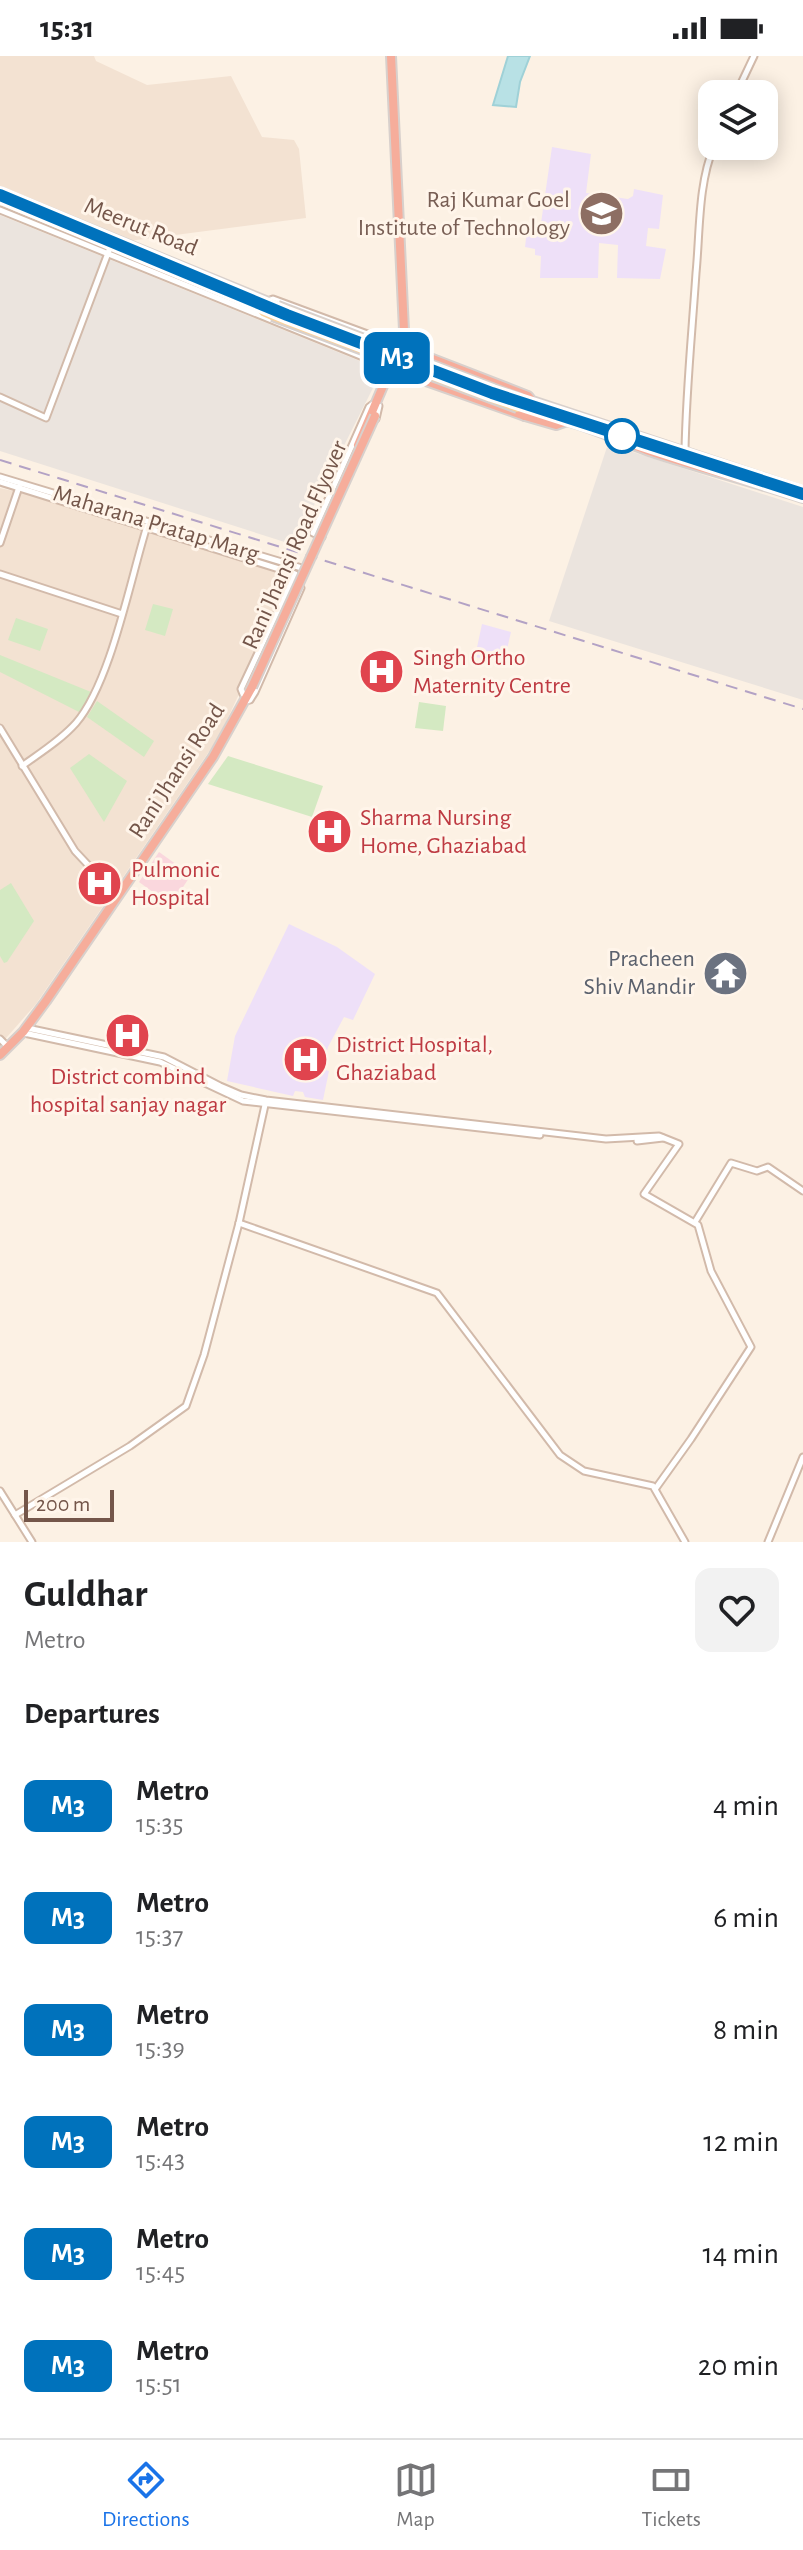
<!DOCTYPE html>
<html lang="en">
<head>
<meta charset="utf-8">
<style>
	body { margin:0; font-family:"Alegreya Sans",sans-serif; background:#f2f2f2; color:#202124; height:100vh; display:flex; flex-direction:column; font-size:30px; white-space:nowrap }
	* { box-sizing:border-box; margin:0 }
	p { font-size:26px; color:#757577 }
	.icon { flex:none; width:44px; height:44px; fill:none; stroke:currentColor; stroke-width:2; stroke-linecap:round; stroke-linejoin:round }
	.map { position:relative; height:1486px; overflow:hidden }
	.side { display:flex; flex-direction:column; background:#fff; flex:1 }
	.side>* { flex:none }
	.badge { padding:0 16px; border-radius:12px; font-size:28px; line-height:52px }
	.controls { position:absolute; left:698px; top:24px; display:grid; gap:16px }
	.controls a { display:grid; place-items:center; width:80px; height:80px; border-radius:16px; background:#fff; box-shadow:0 4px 20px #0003; font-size:40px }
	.scale { position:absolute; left:24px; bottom:20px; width:90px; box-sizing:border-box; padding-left:8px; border:4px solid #74564a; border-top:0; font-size:22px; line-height:28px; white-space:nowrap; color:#74564a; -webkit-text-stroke:6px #fff5ea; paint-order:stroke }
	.map>.badge { position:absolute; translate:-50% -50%; box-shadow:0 0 0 4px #fff }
	h2 { padding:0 24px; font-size:30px; line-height:72px }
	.round { display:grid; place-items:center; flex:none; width:84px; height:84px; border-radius:16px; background:#f2f2f2 }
	.overview { display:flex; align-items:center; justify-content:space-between; height:136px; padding:0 24px }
	h1 { font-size:38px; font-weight:700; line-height:60px }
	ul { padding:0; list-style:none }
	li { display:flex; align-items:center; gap:24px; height:112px; padding:0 24px }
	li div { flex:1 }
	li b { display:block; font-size:30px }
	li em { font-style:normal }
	li .badge { min-width:88px; font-weight:700; text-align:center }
	.status { display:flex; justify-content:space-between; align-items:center; height:56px; padding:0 40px; background:#fff; direction:ltr }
	.status svg { height:22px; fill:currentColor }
	.tabs { display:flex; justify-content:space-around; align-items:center; height:112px; border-top:2px solid #e0e0e0; background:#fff; font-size:22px; color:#757577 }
	.tabs a { display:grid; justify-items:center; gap:4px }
	.tabs .current { color:#1a73e8 }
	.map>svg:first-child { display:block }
</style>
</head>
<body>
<div class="status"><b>15:31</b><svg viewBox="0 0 49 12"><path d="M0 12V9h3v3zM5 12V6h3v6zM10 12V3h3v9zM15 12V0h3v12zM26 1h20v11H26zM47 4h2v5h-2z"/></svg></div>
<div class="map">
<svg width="803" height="1486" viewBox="0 0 803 1486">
	<rect width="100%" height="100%" fill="#fcf1e4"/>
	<g fill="#f3e2d2">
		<path d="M0 0H94L96 5 147 29 231 20 262 81 294 84 299 93 306 162 129 185 0 131Z"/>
		<path d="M0 432 30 439 288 520 280 550 219 681 36 948 0 989Z"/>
	</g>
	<g fill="#ebe4de">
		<path d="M0 159 382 314 294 489 0 395Z"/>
		<path d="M608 388 803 451V644L549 565Z"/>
	</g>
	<g fill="#eee0f8">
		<path d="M552 91 591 98 586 137 628 143 633 140 634 133 663 139 659 173 648 172 646 190 666 193 660 223 617 222 618 189 599 187 598 222H540L541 200 535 199V193L525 191 528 167H541Z"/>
		<path d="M482 568 511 576 504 606 475 601Z"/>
		<path d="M289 868 337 891 375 918 353 964 344 961 328 991 322 1013 329 1015 323 1044 305 1041 303 1036 295 1035 293 1040 227 1025 235 980Z"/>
	</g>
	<path fill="#fad7dd" d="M159 796 191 819 171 849 139 826Z"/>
	<g fill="#d4e9c2">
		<path d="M153 548 173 553 165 580 145 574Z"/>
		<path d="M16 562 48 573 40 595 8 584Z"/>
		<path d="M0 599 91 636 81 657 0 616Z"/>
		<path d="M97 645 154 685 144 701 87 661Z"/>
		<path d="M419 646 446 650 443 675 415 672Z"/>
		<path d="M89 698 127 725 104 766 70 712Z"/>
		<path d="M228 700 323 730 312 761 208 728Z"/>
		<path d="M11 827 34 865 7 906 4 907 0 900V834Z"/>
	</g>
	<path fill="#b8e1e5" stroke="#9fd1d7" stroke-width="2" d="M508 0H530L520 26 516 51 493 49Z"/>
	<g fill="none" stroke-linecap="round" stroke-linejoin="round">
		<defs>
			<g id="secondary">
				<path d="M736 38 754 0"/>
				<path d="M0 154 390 312"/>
				<path d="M268 245 273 243 400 290"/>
				<path d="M257 250 379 296 382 303"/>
				<path d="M403 319 408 311H413L526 352 533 358"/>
				<path d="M0 341 46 362 111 189"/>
				<path d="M376 363 379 350"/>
				<path d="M685 395C686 336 692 277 696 217 700 176 698 128 714 90"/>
				<path d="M0 421 305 513"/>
				<path d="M0 426 295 518 241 633 243 638"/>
				<path d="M322 481 313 477 369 351 373 348"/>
				<path d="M0 487 19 431"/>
				<path d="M0 518 122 558"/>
				<path d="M246 645 250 644 255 636 301 532"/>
				<path d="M0 672 75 795 90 811 123 832"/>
				<path d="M22 710C40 697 61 684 76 667 111 626 130 524 147 470"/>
				<path d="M27 972 164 1001 220 1030 241 1039 266 1044 606 1083 659 1080 679 1088 644 1138 698 1169 711 1215 751 1291 691 1383 656 1432"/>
				<path d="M24 977 160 1006 243 1045 540 1079"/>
				<path d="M0 983 5 988"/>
				<path d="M637 1085 663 1082"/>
				<path d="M695 1166 731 1107 757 1115 768 1111 803 1135"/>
				<path d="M239 1167 437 1237 560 1399 584 1415 653 1430 685 1486"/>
				<path d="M0 1435 32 1486"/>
				<path d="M15 1459 130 1390 186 1350 204 1299 239 1167 265 1049"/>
				<path d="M768 1486 803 1401"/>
			</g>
			<g id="primary">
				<path d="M0 135 278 249"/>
				<path d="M0 143 256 249 263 257 272 261"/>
			</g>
			<g id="highway">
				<path d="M407 293 528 340 532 345 803 435"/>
				<path d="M390 325 402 319 412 320 525 360 556 369 567 365"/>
				<path d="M525 360C553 353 625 387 655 397 704 413 754 426 803 442"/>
				<path d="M358 389 397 297 404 274 391 0"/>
				<path d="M0 999 23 976 46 945 213 701 252 631"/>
			</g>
		</defs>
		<use href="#secondary" stroke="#d2baaa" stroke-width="9"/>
		<use href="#primary" stroke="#d8d0cc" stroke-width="10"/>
		<use href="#highway" stroke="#d8d0cc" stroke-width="12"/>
		<use href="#secondary" stroke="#fff" stroke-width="5"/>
		<use href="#primary" stroke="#fad29d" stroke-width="6"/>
		<use href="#highway" stroke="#f6ad9b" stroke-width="8"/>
		<g stroke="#b3a2c5" stroke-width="2" stroke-dasharray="12 8" stroke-linecap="butt">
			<path d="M0 136 288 258 492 336 803 436"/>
			<path d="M0 404 803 653"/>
		</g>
		<defs>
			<g id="primary-bridge">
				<path d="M278 249 521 342"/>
				<path d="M272 261 517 353"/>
			</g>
			<path id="highway-bridge" d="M252 631 375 360"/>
		</defs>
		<use href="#primary-bridge" stroke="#d8d0cc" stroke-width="10" stroke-linecap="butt"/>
		<use href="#highway-bridge" stroke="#d8d0cc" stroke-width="12" stroke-linecap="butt"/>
		<use href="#primary-bridge" stroke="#fad29d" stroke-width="6"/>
		<use href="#highway-bridge" stroke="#f6ad9b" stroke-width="8"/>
	</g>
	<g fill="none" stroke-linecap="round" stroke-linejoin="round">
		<defs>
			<path id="line" d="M0 139 287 259 492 337 803 438"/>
		</defs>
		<use href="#line" stroke="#fff" stroke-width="18"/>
		<use href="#line" stroke="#0072bc" stroke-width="12"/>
	</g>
	<defs>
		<symbol id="university-disc" viewBox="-11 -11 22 22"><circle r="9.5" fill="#8d6e63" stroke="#fff5ea"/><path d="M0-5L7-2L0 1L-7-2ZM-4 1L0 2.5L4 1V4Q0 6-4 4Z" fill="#fff"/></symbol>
		<symbol id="hospital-disc" viewBox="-11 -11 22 22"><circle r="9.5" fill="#e0444e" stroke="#fff5ea"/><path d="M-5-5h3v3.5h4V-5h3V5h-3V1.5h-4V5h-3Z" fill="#fff"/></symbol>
		<symbol id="temple-disc" viewBox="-11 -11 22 22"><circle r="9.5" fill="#6b7280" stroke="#fff5ea"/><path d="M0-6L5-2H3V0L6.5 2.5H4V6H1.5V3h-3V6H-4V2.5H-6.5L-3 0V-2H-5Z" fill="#fff"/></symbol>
	</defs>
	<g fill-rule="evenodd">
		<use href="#university-disc" x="576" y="132" width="51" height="51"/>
		<use href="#hospital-disc" x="356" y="590" width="51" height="51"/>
		<use href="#hospital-disc" x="304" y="750" width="51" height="51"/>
		<use href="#hospital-disc" x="74" y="802" width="51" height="51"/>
		<use href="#temple-disc" x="700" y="892" width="51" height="51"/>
		<use href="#hospital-disc" x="102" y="954" width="51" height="51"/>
		<use href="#hospital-disc" x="280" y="978" width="51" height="51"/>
	</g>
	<circle fill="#fff" stroke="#0072bc" stroke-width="4" cx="622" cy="380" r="16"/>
	<g text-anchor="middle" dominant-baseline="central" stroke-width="6" stroke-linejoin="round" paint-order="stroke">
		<g font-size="24" fill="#785e54" stroke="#fff5ea" text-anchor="end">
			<text x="570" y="144">Raj Kumar Goel<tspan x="570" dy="28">Institute of Technology</tspan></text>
		</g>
		<g font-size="24" fill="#74564a" stroke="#fff5ea">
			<text transform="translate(141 171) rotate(22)">Meerut Road</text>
			<text transform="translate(156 468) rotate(17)">Maharana Pratap Marg</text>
			<text transform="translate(295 489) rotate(-66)">Rani Jhansi Road Flyover</text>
			<text transform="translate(177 715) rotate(-57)">Rani Jhansi Road</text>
		</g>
		<g font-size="24" fill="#be3a42" stroke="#fff5ea" text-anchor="start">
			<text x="413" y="602">Singh Ortho<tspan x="413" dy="28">Maternity Centre</tspan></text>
			<text x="360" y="762">Sharma Nursing<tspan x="360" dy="28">Home, Ghaziabad</tspan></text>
			<text x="131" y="814">Pulmonic<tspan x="131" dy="28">Hospital</tspan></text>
			<text x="336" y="989">District Hospital,<tspan x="336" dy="28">Ghaziabad</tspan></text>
			<text x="128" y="1021" text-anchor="middle">District combind<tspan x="128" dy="28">hospital sanjay nagar</tspan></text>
		</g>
		<g font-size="24" fill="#5b616d" stroke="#fff5ea" text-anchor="end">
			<text x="695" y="903">Pracheen<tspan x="695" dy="28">Shiv Mandir</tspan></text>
		</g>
	</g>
</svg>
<div class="controls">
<a><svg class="icon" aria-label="layers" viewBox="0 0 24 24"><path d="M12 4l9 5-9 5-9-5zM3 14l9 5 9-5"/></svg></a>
</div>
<div class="scale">200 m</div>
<b class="badge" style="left:397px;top:302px;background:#0072bc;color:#fff">M3</b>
</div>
<section class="side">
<div class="overview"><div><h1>Guldhar</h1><p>Metro</p></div><a class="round"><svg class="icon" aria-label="heart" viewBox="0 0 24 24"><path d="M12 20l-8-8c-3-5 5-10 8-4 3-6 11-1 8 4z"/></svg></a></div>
<h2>Departures</h2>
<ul>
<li><span class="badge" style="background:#0072bc;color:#fff">M3</span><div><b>Metro</b><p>15:35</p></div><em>4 min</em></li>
<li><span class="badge" style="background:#0072bc;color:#fff">M3</span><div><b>Metro</b><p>15:37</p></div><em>6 min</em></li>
<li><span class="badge" style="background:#0072bc;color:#fff">M3</span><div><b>Metro</b><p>15:39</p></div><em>8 min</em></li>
<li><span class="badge" style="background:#0072bc;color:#fff">M3</span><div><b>Metro</b><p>15:43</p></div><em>12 min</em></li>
<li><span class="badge" style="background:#0072bc;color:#fff">M3</span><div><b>Metro</b><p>15:45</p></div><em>14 min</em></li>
<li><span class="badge" style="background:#0072bc;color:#fff">M3</span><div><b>Metro</b><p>15:51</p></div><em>20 min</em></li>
</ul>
</section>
<nav class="tabs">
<a class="current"><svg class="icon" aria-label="directions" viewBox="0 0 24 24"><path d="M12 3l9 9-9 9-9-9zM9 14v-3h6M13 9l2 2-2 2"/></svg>Directions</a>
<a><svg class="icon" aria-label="map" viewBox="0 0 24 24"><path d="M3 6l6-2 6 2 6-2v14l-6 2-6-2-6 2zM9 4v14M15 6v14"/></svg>Map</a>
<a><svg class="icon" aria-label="tickets" viewBox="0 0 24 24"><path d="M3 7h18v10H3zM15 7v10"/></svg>Tickets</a>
</nav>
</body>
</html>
